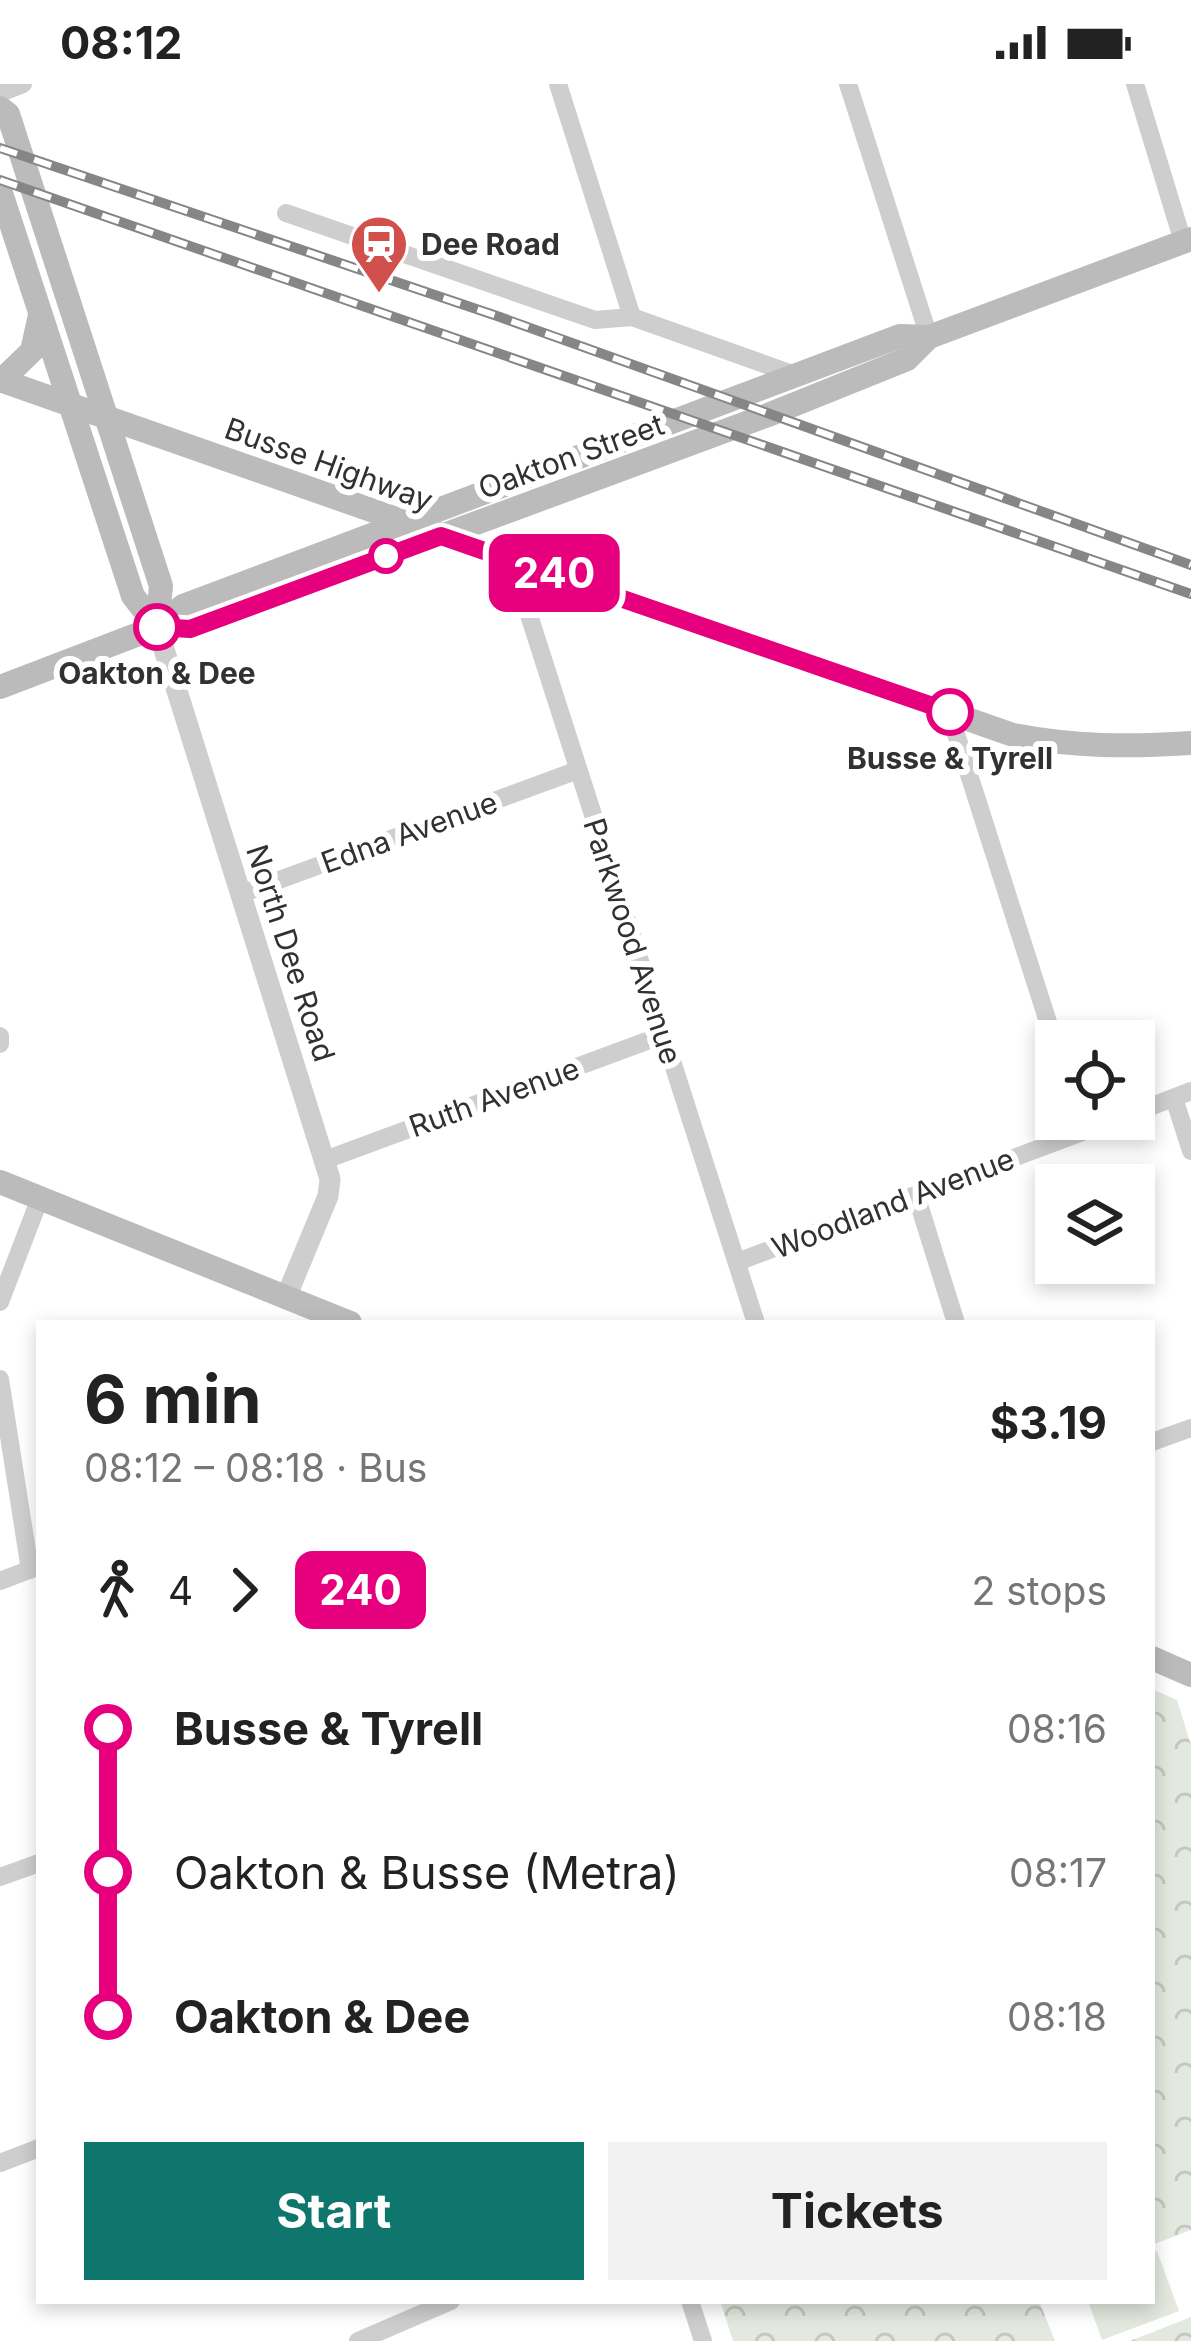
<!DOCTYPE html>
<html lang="en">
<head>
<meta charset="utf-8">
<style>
	body { margin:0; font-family:Inter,sans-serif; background:#f2f2f2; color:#222; height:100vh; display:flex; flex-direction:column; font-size:45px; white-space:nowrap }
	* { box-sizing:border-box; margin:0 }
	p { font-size:39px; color:#767676 }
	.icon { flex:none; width:66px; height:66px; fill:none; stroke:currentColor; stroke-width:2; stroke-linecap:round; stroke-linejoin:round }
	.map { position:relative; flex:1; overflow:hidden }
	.side { position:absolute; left:36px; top:1236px; width:1119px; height:984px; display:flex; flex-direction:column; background:#fff; border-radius:0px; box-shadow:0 6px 18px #0003 }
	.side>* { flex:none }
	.badge { padding:0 24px; border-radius:18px; font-size:42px; line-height:78px }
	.controls { position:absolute; left:1035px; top:936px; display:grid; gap:24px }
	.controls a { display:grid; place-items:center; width:120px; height:120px; border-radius:0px; background:#fff; box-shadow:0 6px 18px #0003; font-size:60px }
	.map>.badge { position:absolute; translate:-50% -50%; box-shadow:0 0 0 6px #fff }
	.legs { display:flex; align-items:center; gap:18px; height:132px; padding:0 48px; font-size:39px }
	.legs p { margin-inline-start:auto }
	.head { display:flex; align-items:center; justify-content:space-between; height:204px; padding:0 48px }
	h1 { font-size:66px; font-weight:700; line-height:90px }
	.action { display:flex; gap:24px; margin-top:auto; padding:24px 48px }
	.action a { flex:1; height:138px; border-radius:0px; background:#0f766e; color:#fff; font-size:48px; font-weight:700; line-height:138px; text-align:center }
	.action a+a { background:#f2f2f2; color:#222 }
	ul { padding:0 48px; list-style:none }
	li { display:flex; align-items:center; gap:42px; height:144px; font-size:45px }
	li i { display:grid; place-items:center; width:18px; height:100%; margin:0 15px; background:currentColor }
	li i::after { content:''; width:30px; height:30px; margin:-15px; border:9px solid; border-radius:50%; background:#fff }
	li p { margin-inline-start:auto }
	li:first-child i { background:linear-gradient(#0000 50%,currentColor 0) }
	li:last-child i { background:linear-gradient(currentColor 50%,#0000 0) }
	.status { display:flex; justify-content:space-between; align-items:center; height:84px; padding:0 60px; background:#fff; direction:ltr }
	.status svg { height:33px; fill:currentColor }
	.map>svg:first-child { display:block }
</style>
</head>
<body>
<div class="status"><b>08:12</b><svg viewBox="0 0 49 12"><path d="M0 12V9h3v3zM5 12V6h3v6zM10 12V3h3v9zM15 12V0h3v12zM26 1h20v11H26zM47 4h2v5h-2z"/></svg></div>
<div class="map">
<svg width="1191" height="2257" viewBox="0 0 1191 2257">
	<defs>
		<pattern id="park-crowns" width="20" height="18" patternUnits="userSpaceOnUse" patternTransform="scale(3)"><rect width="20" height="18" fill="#e3e9df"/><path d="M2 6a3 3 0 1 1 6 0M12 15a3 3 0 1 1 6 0" fill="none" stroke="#c3c8c0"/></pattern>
	</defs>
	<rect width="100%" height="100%" fill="#fff"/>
	<path fill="#e3e9df" d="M1157 2167 1179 2227 1102 2256 1088 2217H1152V2169Z"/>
	<g fill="url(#park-crowns)">
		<path d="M1152 1605 1177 1616 1191 1661V2146L1152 2161Z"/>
		<path d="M720 2217H1039L1055 2257H733Z"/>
		<path d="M1191 2233V2257H1130Z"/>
	</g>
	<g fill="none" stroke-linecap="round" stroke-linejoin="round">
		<g stroke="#cecece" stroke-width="18">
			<path d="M558 0 632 233"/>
			<path d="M848 0 929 253"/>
			<path d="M1135 0 1183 158"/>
			<path d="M0 9 23 0"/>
			<path d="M286 129 595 236 632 233 798 292"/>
			<path d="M511 475 756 1239"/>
			<path d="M949 628 1056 963"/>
			<path d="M241 810 578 686"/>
			<path d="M0 952V960"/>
			<path d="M1174 1014 1191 1067"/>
			<path d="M1134 1029 1191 1007"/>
			<path d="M325 1076 663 951"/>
			<path d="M916 1111 956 1239"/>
			<path d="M737 1178 1117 1035"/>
			<path d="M0 1218 40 1114"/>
			<path d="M0 1295 30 1486"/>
			<path d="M1152 1358 1191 1344"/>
			<path d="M0 1497 39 1482"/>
			<path d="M0 1793 39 1779"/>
			<path d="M0 2079 39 2064"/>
			<path d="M690 2217 703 2257"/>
			<path d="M358 2257 451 2217"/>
		</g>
		<path stroke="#cecece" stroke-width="21" d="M157 543 330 1095 328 1112 287 1211"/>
		<g stroke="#bbb" stroke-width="24">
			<path d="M0 24 8 30 161 502 157 543"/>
			<path d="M0 106 133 512 157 543"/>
			<path d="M0 296 1013 651C1074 663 1130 663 1191 659"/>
			<path d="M1 297 32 267 40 231"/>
			<path d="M157 543 190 545 768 331 907 275 929 253"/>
			<path d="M0 603 157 543 183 522 900 252 929 253 1191 155"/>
			<path d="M0 1098 350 1239"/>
			<path d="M1152 1574 1191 1591"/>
		</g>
		<defs>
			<g id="rail">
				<path d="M0 64 497 232 1191 481"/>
				<path d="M0 96 1191 510"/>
			</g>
		</defs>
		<use href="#rail" stroke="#868686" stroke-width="10"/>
		<use href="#rail" stroke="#fff" stroke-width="6" stroke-dasharray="18" stroke-linecap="butt"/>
	</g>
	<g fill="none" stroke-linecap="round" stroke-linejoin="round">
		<defs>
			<path id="line-1" d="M157 543 190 545 441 452 950 628"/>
		</defs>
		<use href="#line-1" stroke="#fff" stroke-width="27"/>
		<use href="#line-1" stroke="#e6007e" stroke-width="18"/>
	</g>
	<defs>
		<symbol id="station-pin" viewBox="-11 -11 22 30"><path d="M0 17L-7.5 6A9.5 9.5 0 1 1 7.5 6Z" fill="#d1504b" stroke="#fff"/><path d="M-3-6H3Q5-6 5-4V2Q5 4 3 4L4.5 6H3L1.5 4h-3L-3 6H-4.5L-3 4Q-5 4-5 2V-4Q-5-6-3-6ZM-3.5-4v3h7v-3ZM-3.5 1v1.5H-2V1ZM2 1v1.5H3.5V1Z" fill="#fff"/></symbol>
	</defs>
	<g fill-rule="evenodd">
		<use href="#station-pin" x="346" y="127" width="66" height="90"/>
	</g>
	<g fill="#fff" stroke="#e6007e" stroke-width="6">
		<circle cx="386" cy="472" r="15"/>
		<circle cx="157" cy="543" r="21"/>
		<circle cx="950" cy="628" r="21"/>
	</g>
	<g text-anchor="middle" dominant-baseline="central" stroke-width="12" stroke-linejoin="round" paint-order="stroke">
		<g font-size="30" font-weight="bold" fill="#313131" stroke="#fff" text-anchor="start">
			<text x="421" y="160">Dee Road</text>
		</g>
		<g font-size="30" fill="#313131" stroke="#fff">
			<text transform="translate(571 372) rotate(-20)">Oakton Street</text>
			<text transform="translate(329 380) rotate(20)">Busse Highway</text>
			<text transform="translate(409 748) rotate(-20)">Edna Avenue</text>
			<text transform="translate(633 857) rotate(72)">Parkwood Avenue</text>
			<text transform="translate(291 869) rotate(72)">North Dee Road</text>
			<text transform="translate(494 1013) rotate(-20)">Ruth Avenue</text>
			<text transform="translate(893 1119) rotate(-21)">Woodland Avenue</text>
		</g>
		<g font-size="30" font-weight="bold" fill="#313131" stroke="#fff">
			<text x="157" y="589">Oakton &amp; Dee</text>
			<text x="950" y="674">Busse &amp; Tyrell</text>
		</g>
	</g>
</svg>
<div class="controls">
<a><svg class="icon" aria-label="locate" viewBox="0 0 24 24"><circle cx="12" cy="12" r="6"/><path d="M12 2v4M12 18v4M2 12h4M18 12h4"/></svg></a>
<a><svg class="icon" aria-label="layers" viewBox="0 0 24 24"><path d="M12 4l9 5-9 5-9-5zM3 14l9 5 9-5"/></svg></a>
</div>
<b class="badge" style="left:554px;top:489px;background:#e6007e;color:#fff">240</b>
<section class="side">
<div class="head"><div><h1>6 min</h1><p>08:12 – 08:18 · Bus</p></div><b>$3.19</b></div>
<div class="legs"><svg class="icon" aria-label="walk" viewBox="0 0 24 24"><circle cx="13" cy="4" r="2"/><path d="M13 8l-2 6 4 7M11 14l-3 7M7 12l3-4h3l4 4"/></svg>4<svg class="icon" aria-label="forward" viewBox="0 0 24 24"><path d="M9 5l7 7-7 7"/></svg><b class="badge" style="background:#e6007e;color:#fff">240</b><p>2 stops</p></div>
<ul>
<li><i style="color:#e6007e"></i><b>Busse &amp; Tyrell</b><p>08:16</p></li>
<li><i style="color:#e6007e"></i><span>Oakton &amp; Busse (Metra)</span><p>08:17</p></li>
<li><i style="color:#e6007e"></i><b>Oakton &amp; Dee</b><p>08:18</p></li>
</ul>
<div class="action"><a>Start</a><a>Tickets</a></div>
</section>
</div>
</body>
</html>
